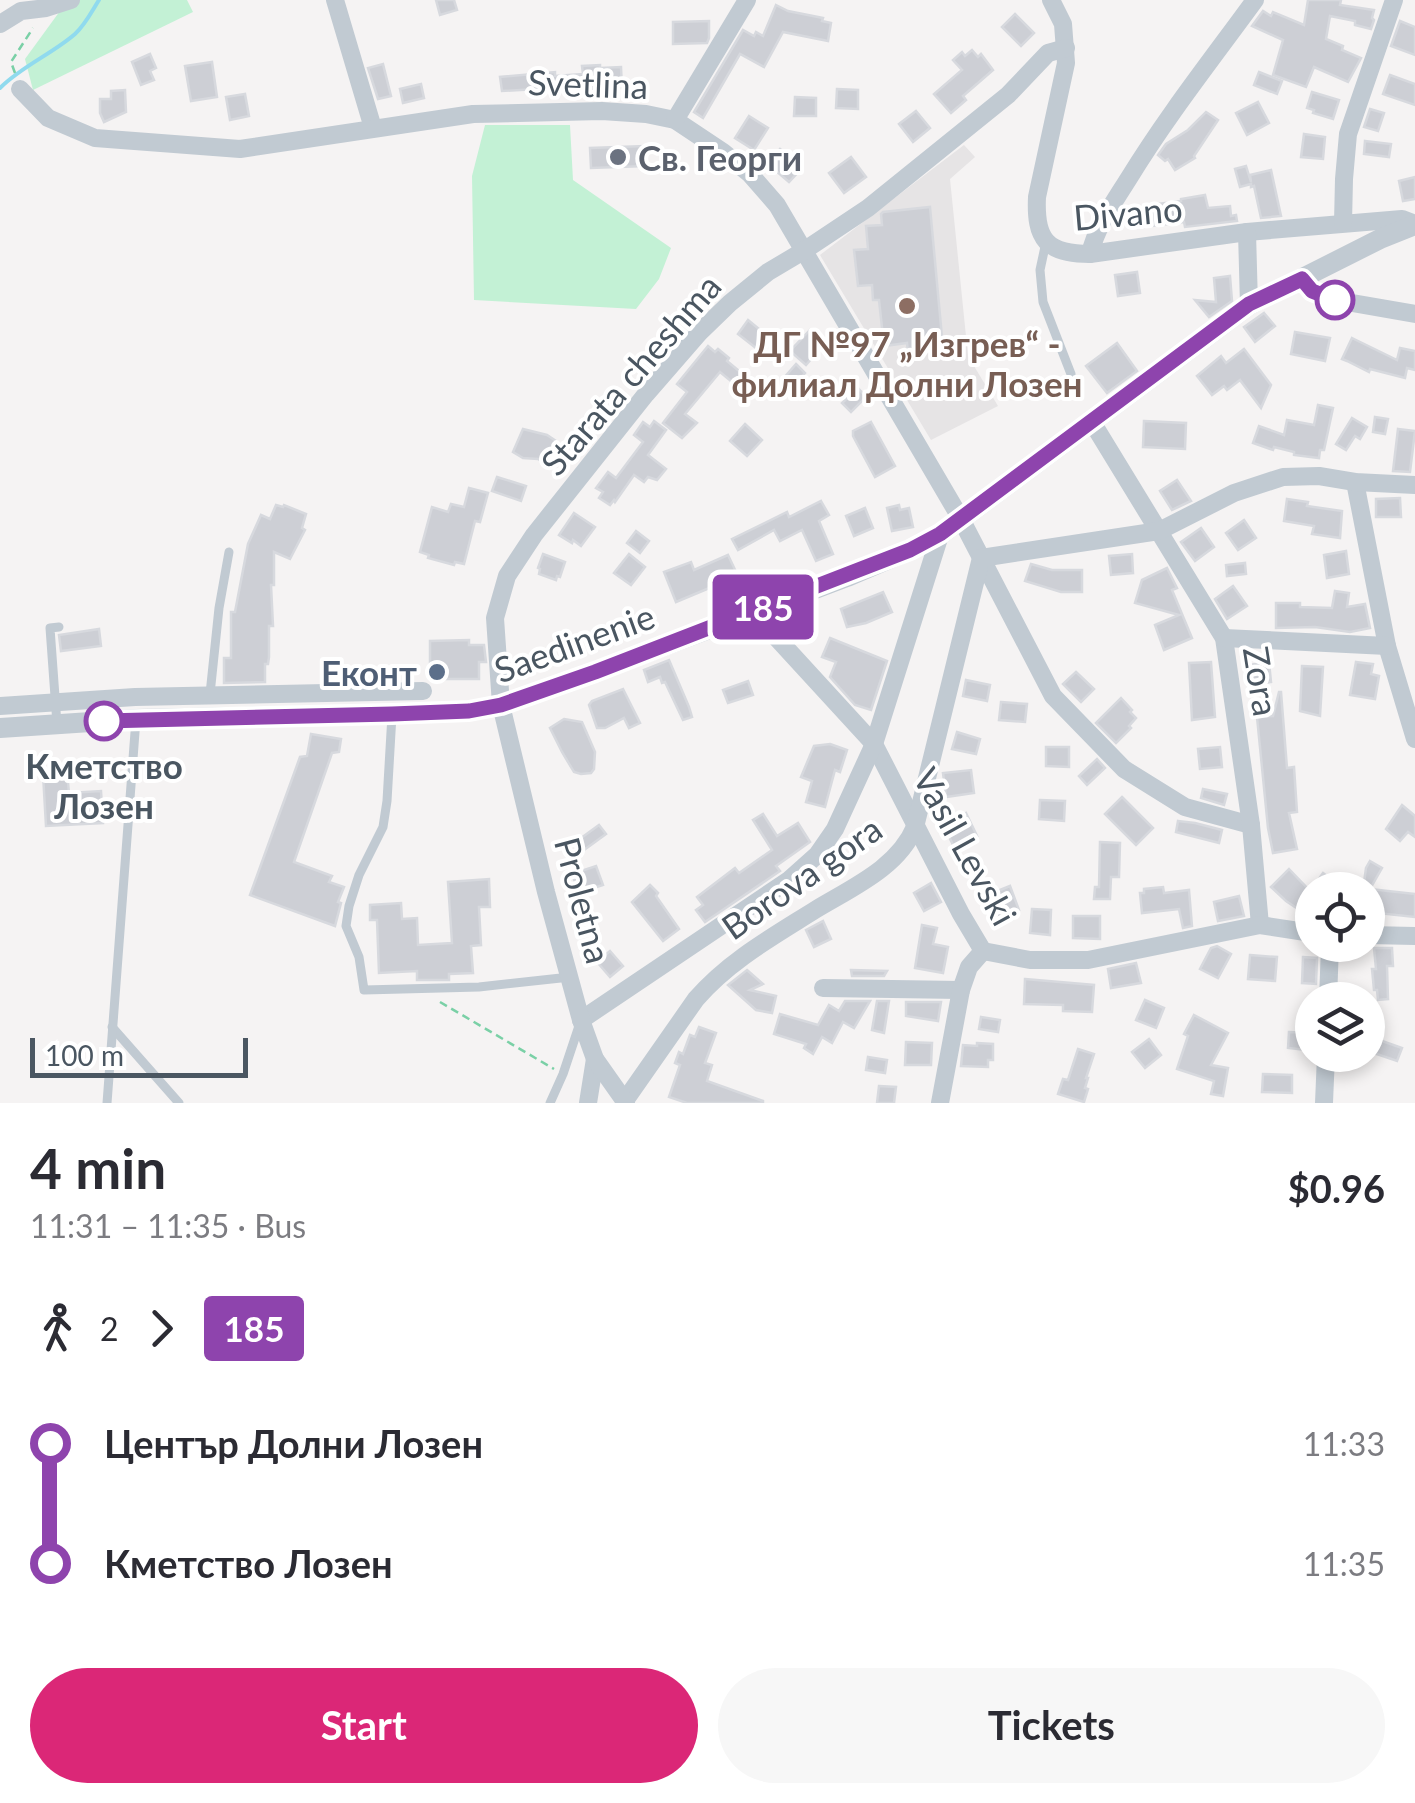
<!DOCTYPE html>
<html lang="en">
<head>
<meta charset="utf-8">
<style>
	body { margin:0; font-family:Lato,sans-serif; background:#f7f7f7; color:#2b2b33; height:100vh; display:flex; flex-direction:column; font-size:38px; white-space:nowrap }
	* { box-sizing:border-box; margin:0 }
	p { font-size:32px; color:#7c7c81 }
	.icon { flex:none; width:55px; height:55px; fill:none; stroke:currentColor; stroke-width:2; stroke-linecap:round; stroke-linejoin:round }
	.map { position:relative; height:1103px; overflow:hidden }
	.sheet { display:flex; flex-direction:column; background:#fff; flex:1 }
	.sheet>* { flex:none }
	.badge { padding:0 20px; border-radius:8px; font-size:35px; line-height:65px }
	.fabs { position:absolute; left:1295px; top:872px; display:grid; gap:20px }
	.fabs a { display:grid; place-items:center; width:90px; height:90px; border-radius:50%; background:#fff; box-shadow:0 5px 15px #0003; font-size:50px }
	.scale { position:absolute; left:30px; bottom:25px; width:218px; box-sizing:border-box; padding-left:10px; border:5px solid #4a5661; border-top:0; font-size:28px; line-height:35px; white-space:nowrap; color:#4a5661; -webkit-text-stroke:8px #fff; paint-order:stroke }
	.map>.badge { position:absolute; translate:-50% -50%; box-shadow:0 0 0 5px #fff }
	.legs { display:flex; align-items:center; gap:15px; height:110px; padding:0 30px; font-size:32px }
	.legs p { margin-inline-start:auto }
	.summary { display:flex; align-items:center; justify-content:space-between; height:170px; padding:0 30px }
	h1 { font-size:55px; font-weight:700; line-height:75px }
	.button { display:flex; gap:20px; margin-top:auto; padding:20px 30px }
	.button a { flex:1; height:115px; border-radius:60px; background:#db2777; color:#fff; font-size:40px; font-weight:700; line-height:115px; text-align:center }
	.button a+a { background:#f7f7f7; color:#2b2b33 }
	ul { padding:0 30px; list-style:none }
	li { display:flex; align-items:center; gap:35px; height:120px; font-size:38px }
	li i { display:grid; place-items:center; width:15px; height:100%; margin:0 12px; background:currentColor }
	li i::after { content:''; width:25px; height:25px; margin:-12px; border:8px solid; border-radius:50%; background:#fff }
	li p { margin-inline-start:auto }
	li:first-child i { background:linear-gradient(#0000 50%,currentColor 0) }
	li:last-child i { background:linear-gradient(currentColor 50%,#0000 0) }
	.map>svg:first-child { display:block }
</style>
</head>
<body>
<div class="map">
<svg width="1415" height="1103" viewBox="0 0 1415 1103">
	<rect width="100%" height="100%" fill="#f5f3f3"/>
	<path fill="#e6e4e5" d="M964 145 975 157 950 179 968 356 998 406 931 440 820 255Z"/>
	<g fill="#c3f1d5">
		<path d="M68 0H187L193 12 33 90 25 59Z"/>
		<path d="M485 125H570L573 180 671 248 659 279 636 309 474 300 472 176Z"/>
	</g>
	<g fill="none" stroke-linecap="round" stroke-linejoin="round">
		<path stroke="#90daee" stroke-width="4" d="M0 88C22 66 52 54 75 34 85 25 92 11 99 0"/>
	</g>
	<g fill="#cdcfd5" stroke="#d7d9de" stroke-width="2.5">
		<path d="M436 0H454L457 10 440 15Z"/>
		<path d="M1308 0H1341L1340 5 1374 10 1372 18 1374 20 1371 29 1355 25V21L1330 16 1326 39 1343 46 1342 50 1361 58 1348 82 1314 67 1306 87 1273 75 1283 40 1252 26 1263 11 1271 16 1273 12 1304 25Z"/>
		<path d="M776 5 788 11 823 18 822 21 831 23 828 41 783 32 764 67 740 54 703 118 694 112 743 30 754 36 756 32 763 36Z"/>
		<path d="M1015 14 1034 33 1021 46 1002 27Z"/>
		<path d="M709 21V38L707 43 673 44V22Z"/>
		<path d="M1400 21 1415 27V55L1391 46Z"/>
		<path d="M972 50 978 57 981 54 993 70 963 96 966 100 951 113 934 94 962 70 953 60 962 52 965 56Z"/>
		<path d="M150 54 156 68 150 71 154 80 141 85 132 62Z"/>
		<path d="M212 62 217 97 191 101 185 66Z"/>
		<path d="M383 64 391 96 378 99 368 68Z"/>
		<path d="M600 65V68L621 67 622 88 597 89V91L570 93 569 87 502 91 500 77 555 72V76L583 74 582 66Z"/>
		<path d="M1259 72 1282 81 1277 94 1254 85Z"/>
		<path d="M1390 75 1415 84V105L1383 94Z"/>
		<path d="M421 84 424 98 403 103 400 89Z"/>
		<path d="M837 89 858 90V109L836 108Z"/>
		<path d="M125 90 126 112 104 122 100 113V99H111V91Z"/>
		<path d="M1312 92 1339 100 1333 119 1313 113 1314 110 1307 108Z"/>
		<path d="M245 94 249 116 230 120 226 97Z"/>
		<path d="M795 97 816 98V116H794Z"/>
		<path d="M1258 102 1269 123 1247 135 1236 113Z"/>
		<path d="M1370 109 1384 113 1378 131 1364 127Z"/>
		<path d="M916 111 930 128 913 142 899 124Z"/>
		<path d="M1206 112 1218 120 1194 156 1195 158 1175 170 1168 159 1165 161 1158 155 1166 144 1188 130Z"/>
		<path d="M749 116 768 128 754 150 735 138Z"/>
		<path d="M1304 134 1325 137 1323 159 1301 157Z"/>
		<path d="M1365 141 1391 144 1389 157 1364 154Z"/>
		<path d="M645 146 646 166 591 168 590 148Z"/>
		<path d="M780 149 802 168 789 182 768 164Z"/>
		<path d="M851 157 866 177 844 193 829 173Z"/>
		<path d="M1246 166 1251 182 1250 175 1271 170 1281 216 1261 218 1254 186 1251 187V184L1240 187 1235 169Z"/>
		<path d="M1415 177V199L1403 201 1399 181Z"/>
		<path d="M1205 195 1208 208 1230 206 1231 216 1236 215 1237 221 1185 227 1184 222 1143 227 1141 206 1181 201V199Z"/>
		<path d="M930 207 943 348 908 352 907 343 884 346 879 300H873L872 285 858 286 854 250 868 249 866 226 882 225 881 214 883 212Z"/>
		<path d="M1137 272 1140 293 1118 296 1115 275Z"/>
		<path d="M1230 276 1232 301 1209 317 1195 300 1216 302 1214 278Z"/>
		<path d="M1264 313 1275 326 1255 342 1244 327Z"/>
		<path d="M748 320 771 339 761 352 738 334Z"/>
		<path d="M810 330 825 343 806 365 790 351Z"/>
		<path d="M1295 332 1330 338 1325 361 1291 354Z"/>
		<path d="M1352 338 1397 360 1400 348 1415 351V370L1407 368 1405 378 1370 369 1369 372 1347 361 1342 359Z"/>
		<path d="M1117 343 1137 371 1107 393 1086 366Z"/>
		<path d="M708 346 715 352 718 349 729 358 727 361 751 381 743 391 720 372 685 414 697 423 682 438 663 423 687 392 677 384Z"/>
		<path d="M1244 349 1271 385 1261 408 1240 380 1227 390 1224 386 1212 395 1197 376 1221 356 1226 363Z"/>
		<path d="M796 364 805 373 792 387 783 379Z"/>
		<path d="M858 388 866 397 851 412 842 403Z"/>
		<path d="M1318 405 1333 408 1324 450H1320L1319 458 1294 455V452L1274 447 1273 450 1253 443 1259 426 1284 435 1287 420 1314 425Z"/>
		<path d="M1375 417 1388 419 1385 434 1373 432Z"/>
		<path d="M1352 418 1367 427 1360 439 1355 436 1346 450 1336 444Z"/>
		<path d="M654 421 666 430 648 455 666 469 657 480 648 477 644 482 634 475 615 502 614 500 610 505 599 498 603 492 596 488 608 472 616 478 643 442 634 435 643 422 650 427Z"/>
		<path d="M1144 421 1186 423 1185 449 1143 447Z"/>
		<path d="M871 422 895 466 875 477 853 436V431Z"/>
		<path d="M745 424 762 440 747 456 730 441Z"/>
		<path d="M523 429 547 435 562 445 548 465 538 459 523 458 513 452Z"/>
		<path d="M1398 429 1415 431 1410 472 1393 471Z"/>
		<path d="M497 477 526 486 521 501 492 491Z"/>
		<path d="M1177 480 1191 501 1172 510 1160 491Z"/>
		<path d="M469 488 488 493 480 522 475 521 464 564 455 562 454 565 428 558 429 555 420 552 432 507 448 512 451 504 464 507Z"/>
		<path d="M1400 498 1401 517H1376V499Z"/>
		<path d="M1287 499 1308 502 1307 506 1342 511 1340 538 1312 534 1314 526 1284 521Z"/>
		<path d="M821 501 829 515 819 521 833 554 816 561 802 530 780 541 774 530 738 550 732 539 787 512 789 517Z"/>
		<path d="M276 505 283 507 284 505 306 514 302 528 305 530 290 559 274 552V585H271L273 626H269V657L268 664H265V682L224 683V658H231V612H235L248 544 261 515 270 519Z"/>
		<path d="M899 505 900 510 909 508 913 527 892 531 887 508Z"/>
		<path d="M865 508 873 528 854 536 846 516Z"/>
		<path d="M574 513 595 527 581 546 573 540 572 543 559 535Z"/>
		<path d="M1244 520 1256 538 1238 550 1226 533Z"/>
		<path d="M1201 528 1214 547 1195 561 1181 542Z"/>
		<path d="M636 531 649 541 640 553 627 543Z"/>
		<path d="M1346 551 1349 574 1327 578 1324 555Z"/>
		<path d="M543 554 565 562 560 577 557 576 556 580 539 574 540 569 538 568Z"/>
		<path d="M629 554 645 567 631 585 614 573Z"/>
		<path d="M1132 554 1133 573 1111 575 1109 556Z"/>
		<path d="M728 555 738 576 676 602 664 572 691 562 694 570Z"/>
		<path d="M1245 563 1246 574 1227 576 1226 565Z"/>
		<path d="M1031 564 1052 570H1082V592H1061L1025 581Z"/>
		<path d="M1167 568 1177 588 1172 590 1192 638 1164 650 1155 625 1179 615 1135 603 1142 580Z"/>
		<path d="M1233 586 1247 606 1227 619 1215 599Z"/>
		<path d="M1335 591 1349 593 1347 607 1365 604 1370 628 1350 632 1315 627 1276 628V603H1300V607L1332 608Z"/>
		<path d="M883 592 892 612 866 623 847 627 841 609Z"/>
		<path d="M99 629 101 646 61 651 59 635Z"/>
		<path d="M830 638 887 661 871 710 855 705 830 677 836 662 822 657Z"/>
		<path d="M469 640V645H484L486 662H479V679H430V641Z"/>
		<path d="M669 660 689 707 692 717 683 720 665 682 662 683 660 677 648 682 644 670Z"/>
		<path d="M1211 662 1215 717 1192 720 1189 663Z"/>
		<path d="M1269 662 1271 682 1252 685 1249 665Z"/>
		<path d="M1356 662 1373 664 1371 674 1379 676 1375 699 1350 695Z"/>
		<path d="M1302 666 1323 667 1320 716 1300 711Z"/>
		<path d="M1076 672 1094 689 1081 702 1063 684Z"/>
		<path d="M966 680 990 685 987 701 963 696Z"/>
		<path d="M748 681 753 695 728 703 723 690Z"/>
		<path d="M623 689 640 723 629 728 624 718 605 728H597L589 705 592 701Z"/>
		<path d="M1279 692H1281L1287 768 1294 767 1297 812 1289 813 1297 849 1273 853 1268 828 1257 717 1273 716Z"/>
		<path d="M1121 698 1132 710 1130 712 1136 718 1129 726 1131 728 1116 743 1096 723Z"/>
		<path d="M1001 702 1027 704 1025 722 999 720Z"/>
		<path d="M564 719 582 722 595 752 594 769 591 773 581 774 574 772 562 752 550 728Z"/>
		<path d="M957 732 980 739 976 754 952 749Z"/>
		<path d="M311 734 341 739 339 752 332 753 294 862 332 876 329 882 344 887 338 902 341 903 335 926 250 895 300 757 307 756Z"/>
		<path d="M830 744 847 750 840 772 835 770 825 807 806 802 812 781 801 777 814 746Z"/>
		<path d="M1046 747H1069V767L1046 766Z"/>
		<path d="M1220 747 1222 767 1200 769 1198 749Z"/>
		<path d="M1097 759 1105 768 1087 785 1079 776Z"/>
		<path d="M971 770 974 793 946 797 943 773Z"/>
		<path d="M67 772 69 793 101 791 103 823 46 826 43 774Z"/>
		<path d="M1203 789 1227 794 1224 805 1201 798Z"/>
		<path d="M1122 797 1153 828 1136 845 1105 814Z"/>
		<path d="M1040 800 1065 801 1064 821 1039 819Z"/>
		<path d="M1402 805 1415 816V837L1408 832 1400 841 1386 829Z"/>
		<path d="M966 813 977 836 954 847 943 824Z"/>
		<path d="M763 814 777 836 798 823 810 842 776 866 780 871 705 922 696 910 703 905 697 897 735 868 739 873 772 850 753 820Z"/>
		<path d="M1178 821 1195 823 1222 830 1219 843 1176 832Z"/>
		<path d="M599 825 606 834 584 850 577 841Z"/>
		<path d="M1100 842 1120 843 1119 877H1111L1110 899H1094L1095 887H1099Z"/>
		<path d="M1370 861 1382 868 1370 889 1415 894V917L1368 912V890H1363L1366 868Z"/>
		<path d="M596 866 603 885 579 893 572 874Z"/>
		<path d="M1289 869 1312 893V896L1301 911 1286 901 1271 887Z"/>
		<path d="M1323 873 1345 890H1311Z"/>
		<path d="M489 879 490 907H479L481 945 471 946 473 973 449 974V980H417V971L379 973 377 920H370V905L401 903 402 919 417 918 418 945 452 943 448 882Z"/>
		<path d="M931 883 941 902 924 911 914 893Z"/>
		<path d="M650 885 658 893 656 896 679 929 663 941 632 902Z"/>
		<path d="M1010 886 1019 910 995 920 985 896Z"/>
		<path d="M1163 887 1164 893 1189 890 1192 926 1183 928 1179 909 1142 913 1140 893H1144V889Z"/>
		<path d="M1239 896 1244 916 1218 921 1214 902Z"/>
		<path d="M1032 909 1051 910 1050 935 1030 933Z"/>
		<path d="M1073 916H1100V939L1073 938Z"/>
		<path d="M823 921 831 939 814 947 806 930Z"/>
		<path d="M922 925 937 928 933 944 948 947 943 973 915 968Z"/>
		<path d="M1217 946 1231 954 1218 978 1200 969 1211 948Z"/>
		<path d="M1374 948H1392L1393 966H1387L1388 999 1378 1000 1377 990H1374L1372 969H1376Z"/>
		<path d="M610 951 623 966 610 977 597 962Z"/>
		<path d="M1250 955 1277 957 1275 981 1248 979Z"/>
		<path d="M1303 957 1317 958 1316 984 1302 983Z"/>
		<path d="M1136 963 1141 983 1111 988 1108 969Z"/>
		<path d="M747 970 763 984 750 990 776 996 772 1013 756 1010 728 985Z"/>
		<path d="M851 970 887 971 884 976H852Z"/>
		<path d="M1025 979 1094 985 1092 1012 1063 1011V1005L1024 1004Z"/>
		<path d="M1145 1000 1164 1008 1156 1028 1136 1020Z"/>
		<path d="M845 1001H870L854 1028 843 1022 832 1043 822 1037 813 1054 804 1048 806 1044 774 1034 780 1014 818 1025 829 1005 839 1011Z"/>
		<path d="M877 1001H889L884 1033 872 1030Z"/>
		<path d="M906 1002H941L938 1021 906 1016Z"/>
		<path d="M1194 1015 1228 1033 1211 1065 1228 1068 1223 1096 1211 1094 1214 1081 1177 1069 1188 1036 1184 1034Z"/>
		<path d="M981 1017 1000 1020 998 1032 979 1029Z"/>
		<path d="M699 1027 716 1033 705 1063 712 1065 707 1081 763 1101V1103H687L669 1097 680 1065 675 1063 679 1052 683 1054 690 1035 695 1037Z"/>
		<path d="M1289 1032 1308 1033 1307 1050 1288 1048Z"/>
		<path d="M1368 1036 1402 1048 1397 1061 1368 1051Z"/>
		<path d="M1149 1039 1161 1055 1145 1068 1132 1052Z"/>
		<path d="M906 1042 932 1043 931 1065H905Z"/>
		<path d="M977 1043 993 1044V1060H988V1067L961 1066 963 1045 977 1046Z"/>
		<path d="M1078 1049 1094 1054 1086 1078H1088L1085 1088 1088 1089 1084 1102 1058 1094 1063 1079 1068 1080Z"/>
		<path d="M868 1057 887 1060 885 1073 866 1070Z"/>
		<path d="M1263 1074 1292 1075V1093L1262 1092Z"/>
		<path d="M879 1086 896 1087 894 1103H877Z"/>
	</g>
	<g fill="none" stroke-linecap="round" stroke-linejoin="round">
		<g stroke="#7ad0a6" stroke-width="2.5" stroke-dasharray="8 5" stroke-linecap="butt">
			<path d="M15 73 11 62 33 28"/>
			<path d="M440 1002 554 1069"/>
		</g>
		<g stroke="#c1cad2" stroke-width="9">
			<path d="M1046 242 1040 270 1043 302 1071 374"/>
			<path d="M210 694 219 608 229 552"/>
			<path d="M392 715 387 801 383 827 359 875 349 906 346 926 359 957 364 990 479 987 570 977"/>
			<path d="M57 724 50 628 59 627"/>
			<path d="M112 1027 179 1103"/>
			<path d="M107 1103 136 719"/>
			<path d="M550 1103 563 1074 580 1023"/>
		</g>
		<g stroke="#c1cad2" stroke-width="18">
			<path d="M335 0 373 128"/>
			<path d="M1051 0 1063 24 1066 63 1037 197C1035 239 1046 254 1090 254L1247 232 1402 219 1415 224"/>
			<path d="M0 24 21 11 46 8 71 0"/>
			<path d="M20 89 48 118 95 138 240 149 473 114 602 111 646 114 675 120 723 152 750 174 777 205 961 519 1053 696 1124 769 1185 807 1251 825"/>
			<path d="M675 120 747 0"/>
			<path d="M1343 223 1344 179 1348 134 1394 0"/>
			<path d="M1247 232 1249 305"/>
			<path d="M1090 254C1096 227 1114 202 1129 178 1167 116 1212 59 1255 0"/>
			<path d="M1302 279 1311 291 1335 300 1415 314"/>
			<path d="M1092 422 1224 638 1251 825 1260 925"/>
			<path d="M1355 482 1387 646 1415 739"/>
			<path d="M752 611 874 744 961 914 983 951 1030 960H1088L1260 925 1312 933"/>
			<path d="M1224 638 1387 646"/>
			<path d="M0 706 135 697 423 691"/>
			<path d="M1368 935 1415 936"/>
			<path d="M823 988 961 990"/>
			<path d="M1328 1000 1330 945"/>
			<path d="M581 1020 789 880 817 855 835 829 874 744 940 535"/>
			<path d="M624 1102 696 999C729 961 772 937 815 910 851 888 898 868 915 827L981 558 1159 531 1234 493 1283 477 1319 476 1355 482 1415 485"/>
			<path d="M588 1103 595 1059"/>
			<path d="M626 1103 595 1059 581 1020 546 892 501 705 495 618 507 576 534 535 646 394 699 333 730 303 768 272 805 250 868 208 1008 95 1048 53 1066 48"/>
			<path d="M940 1103 961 990 969 967 983 951"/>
			<path d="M1324 1103 1326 1055"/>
		</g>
		<path stroke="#c1cad2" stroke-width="20" d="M0 728 136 719 392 714 469 711 501 705 595 672 847 577 910 550 940 535 1249 305 1380 239 1415 225"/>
	</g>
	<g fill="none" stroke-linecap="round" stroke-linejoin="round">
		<defs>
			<path id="line-1" d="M104 721 392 714 469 711 501 705 595 672 910 550 940 534 1249 304 1302 279 1312 291 1335 300"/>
		</defs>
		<use href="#line-1" stroke="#fff" stroke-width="22"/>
		<use href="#line-1" stroke="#8e44ad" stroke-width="15"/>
	</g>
	<circle fill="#6b7280" stroke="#fff" stroke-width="4" cx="618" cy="157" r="10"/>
	<g fill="#fff" stroke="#8e44ad" stroke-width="5">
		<circle cx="1335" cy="300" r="18"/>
		<circle cx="104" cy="721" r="18"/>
	</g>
	<circle fill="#8d6e63" stroke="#fff" stroke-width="4" cx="907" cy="306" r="10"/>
	<circle fill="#5c6f8a" stroke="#fff" stroke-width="4" cx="437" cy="672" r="10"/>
	<g text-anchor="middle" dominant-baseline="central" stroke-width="8" stroke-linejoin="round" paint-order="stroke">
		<g font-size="35" fill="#4a5661" stroke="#fff">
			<text transform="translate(588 83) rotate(2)">Svetlina</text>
			<text transform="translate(1128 212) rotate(-5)">Divano</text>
			<text transform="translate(630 374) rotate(-49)">Starata cheshma</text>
			<text transform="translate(574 642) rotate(-20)">Saedinenie</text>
			<text transform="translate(1262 681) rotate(81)">Zora</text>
			<text transform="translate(966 846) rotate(61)">Vasil Levski</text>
			<text transform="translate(801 877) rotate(-35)">Borova gora</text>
			<text transform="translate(584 900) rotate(75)">Proletna</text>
		</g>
		<g font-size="35" font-weight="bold" fill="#5b616d" stroke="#fff" text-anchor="start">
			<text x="638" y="157">Св. Георги</text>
		</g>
		<g font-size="35" font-weight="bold" fill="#785e54" stroke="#fff">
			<text x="907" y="343">ДГ №97 „Изгрев“ -<tspan x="907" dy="40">филиал Долни Лозен</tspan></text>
		</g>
		<g font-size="35" font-weight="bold" fill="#4e5e75" stroke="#fff" text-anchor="end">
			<text x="417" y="672">Еконт</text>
		</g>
		<g font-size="35" font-weight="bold" fill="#4a5661" stroke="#fff">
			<text x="104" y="765">Кметство<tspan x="104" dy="40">Лозен</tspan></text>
		</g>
	</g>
</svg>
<div class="fabs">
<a><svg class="icon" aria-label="locate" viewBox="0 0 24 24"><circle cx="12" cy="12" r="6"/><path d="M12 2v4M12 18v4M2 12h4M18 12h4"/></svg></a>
<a><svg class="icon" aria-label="layers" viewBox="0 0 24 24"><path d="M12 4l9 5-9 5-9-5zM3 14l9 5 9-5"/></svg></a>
</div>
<div class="scale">100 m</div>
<b class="badge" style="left:763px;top:607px;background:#8e44ad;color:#fff">185</b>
</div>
<section class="sheet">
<div class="summary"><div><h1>4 min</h1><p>11:31 – 11:35 · Bus</p></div><b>$0.96</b></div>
<div class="legs"><svg class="icon" aria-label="walk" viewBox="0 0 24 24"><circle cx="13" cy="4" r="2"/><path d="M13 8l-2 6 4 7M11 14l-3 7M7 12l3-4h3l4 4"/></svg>2<svg class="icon" aria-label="forward" viewBox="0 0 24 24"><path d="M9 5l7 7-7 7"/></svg><b class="badge" style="background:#8e44ad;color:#fff">185</b></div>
<ul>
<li><i style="color:#8e44ad"></i><b>Център Долни Лозен</b><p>11:33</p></li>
<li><i style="color:#8e44ad"></i><b>Кметство Лозен</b><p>11:35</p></li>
</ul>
<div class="button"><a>Start</a><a>Tickets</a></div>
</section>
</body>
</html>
